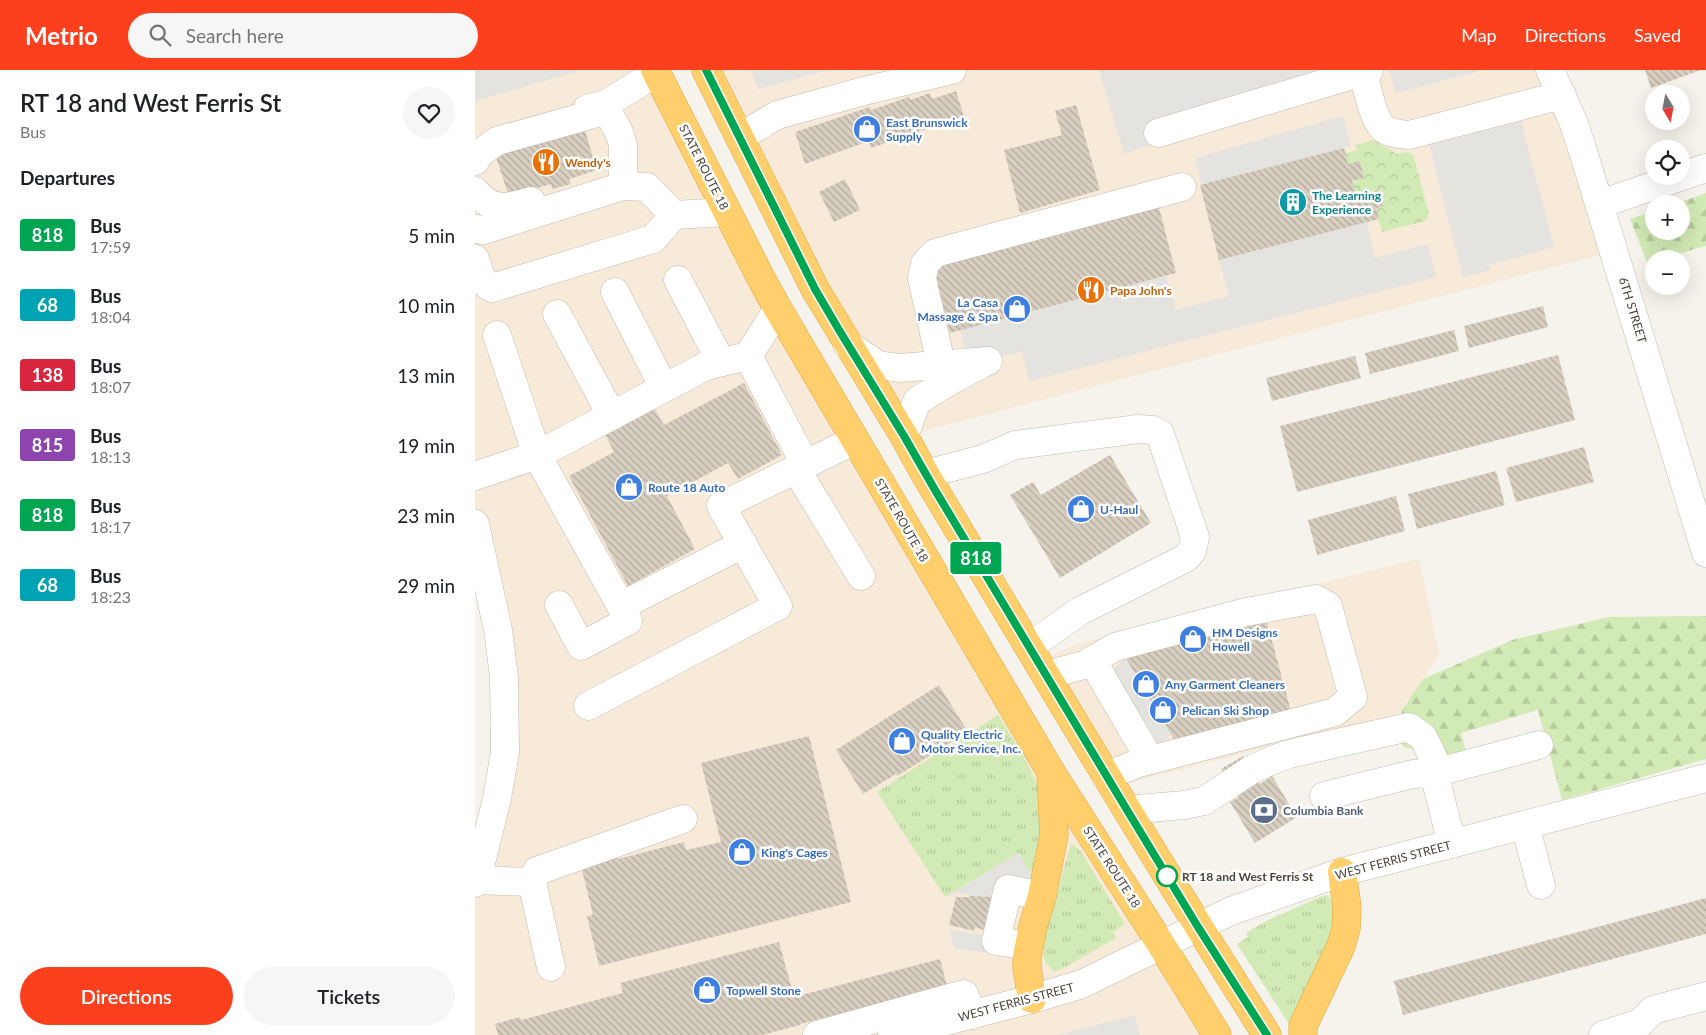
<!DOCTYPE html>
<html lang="en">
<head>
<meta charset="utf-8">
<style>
	body { margin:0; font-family:Lato,sans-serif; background:#f6f6f6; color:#202124; height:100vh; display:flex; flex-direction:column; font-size:19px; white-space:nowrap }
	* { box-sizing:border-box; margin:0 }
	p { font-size:16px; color:#757577 }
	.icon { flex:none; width:28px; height:28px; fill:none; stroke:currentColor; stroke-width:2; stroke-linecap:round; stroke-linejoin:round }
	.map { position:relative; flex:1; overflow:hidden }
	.sheet { display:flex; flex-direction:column; background:#fff; width:475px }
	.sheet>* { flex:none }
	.badge { padding:0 10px; border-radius:4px; font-size:18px; line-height:32px }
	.needle { width:32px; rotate:170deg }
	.tools { position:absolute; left:1170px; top:15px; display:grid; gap:10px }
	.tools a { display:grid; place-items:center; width:45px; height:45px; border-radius:50%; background:#fff; box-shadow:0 5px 20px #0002; font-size:25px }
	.map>.badge { position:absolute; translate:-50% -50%; box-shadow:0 0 0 2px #fff }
	h2 { padding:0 20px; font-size:19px; line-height:45px }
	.round { display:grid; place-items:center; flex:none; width:52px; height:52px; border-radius:26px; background:#f6f6f6 }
	.headline { display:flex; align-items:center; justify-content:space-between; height:85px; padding:0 20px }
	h1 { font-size:24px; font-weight:600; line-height:38px }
	.button { display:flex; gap:10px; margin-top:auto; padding:10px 20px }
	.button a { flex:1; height:58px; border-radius:30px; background:#fc3f1d; color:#fff; font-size:20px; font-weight:600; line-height:58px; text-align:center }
	.button a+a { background:#f6f6f6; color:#202124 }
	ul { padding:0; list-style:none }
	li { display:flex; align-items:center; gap:15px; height:70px; padding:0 20px }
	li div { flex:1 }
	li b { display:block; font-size:19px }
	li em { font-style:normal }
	li .badge { min-width:55px; font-weight:700; text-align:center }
	header { display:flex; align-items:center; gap:30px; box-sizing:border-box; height:70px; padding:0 25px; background:#fc3f1d; color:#fff }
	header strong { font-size:24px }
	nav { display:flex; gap:28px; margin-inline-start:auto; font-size:18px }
	.search { width:350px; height:45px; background:#f6f6f6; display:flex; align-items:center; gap:12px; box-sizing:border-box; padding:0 18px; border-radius:28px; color:#757577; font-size:19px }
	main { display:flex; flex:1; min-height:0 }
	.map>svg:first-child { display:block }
</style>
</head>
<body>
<header>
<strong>Metrio</strong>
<div class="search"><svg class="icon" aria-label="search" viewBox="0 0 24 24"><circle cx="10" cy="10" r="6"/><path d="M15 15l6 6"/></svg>Search here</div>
<nav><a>Map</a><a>Directions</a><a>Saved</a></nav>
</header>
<main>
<section class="sheet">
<div class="headline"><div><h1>RT 18 and West Ferris St</h1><p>Bus</p></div><a class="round"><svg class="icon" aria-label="heart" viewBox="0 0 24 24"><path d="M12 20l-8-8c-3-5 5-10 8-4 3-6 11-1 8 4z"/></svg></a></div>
<h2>Departures</h2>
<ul>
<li><span class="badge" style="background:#00a651;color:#fff">818</span><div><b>Bus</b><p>17:59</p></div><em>5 min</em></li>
<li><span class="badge" style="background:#00a3b4;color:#fff">68</span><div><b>Bus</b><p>18:04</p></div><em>10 min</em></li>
<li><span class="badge" style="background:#d7263d;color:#fff">138</span><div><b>Bus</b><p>18:07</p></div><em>13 min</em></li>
<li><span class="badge" style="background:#8e44ad;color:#fff">815</span><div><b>Bus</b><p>18:13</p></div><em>19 min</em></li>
<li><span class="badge" style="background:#00a651;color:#fff">818</span><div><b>Bus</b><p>18:17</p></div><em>23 min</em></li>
<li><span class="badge" style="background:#00a3b4;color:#fff">68</span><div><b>Bus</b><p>18:23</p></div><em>29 min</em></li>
</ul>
<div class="button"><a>Directions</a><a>Tickets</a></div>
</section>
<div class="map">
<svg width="1231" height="965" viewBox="0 0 1231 965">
	<defs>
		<pattern id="grass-tufts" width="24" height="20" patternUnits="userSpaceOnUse" patternTransform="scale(1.25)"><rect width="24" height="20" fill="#d2eab5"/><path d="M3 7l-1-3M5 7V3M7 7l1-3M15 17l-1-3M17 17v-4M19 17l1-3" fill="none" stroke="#b6ca9c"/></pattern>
		<pattern id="forest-firs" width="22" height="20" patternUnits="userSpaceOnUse" patternTransform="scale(1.25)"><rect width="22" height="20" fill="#d2eab5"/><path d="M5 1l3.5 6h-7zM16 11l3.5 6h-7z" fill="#b6ca9c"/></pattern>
		<pattern id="park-crowns" width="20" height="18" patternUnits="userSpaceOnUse" patternTransform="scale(1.25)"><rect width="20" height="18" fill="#d2eab5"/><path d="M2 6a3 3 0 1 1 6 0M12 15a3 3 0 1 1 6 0" fill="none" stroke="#b6ca9c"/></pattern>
		<pattern id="building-back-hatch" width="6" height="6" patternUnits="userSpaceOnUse" patternTransform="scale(1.25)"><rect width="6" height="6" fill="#d8cfc1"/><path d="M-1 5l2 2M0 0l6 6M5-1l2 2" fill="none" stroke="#b1aa9e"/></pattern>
	</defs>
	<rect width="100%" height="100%" fill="#f6f3ec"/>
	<g fill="#f7ead8">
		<path d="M0 0H180L287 210 742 965H0V811L30 682 0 454Z"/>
		<path d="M231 0H1075L1140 181 429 366Z"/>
		<path d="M944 489 964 584 927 643 638 717 563 593 598 575Z"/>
	</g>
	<g fill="url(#grass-tufts)">
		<path d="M523 645C541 675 571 715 569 751 568 767 563 785 560 801L554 802 544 783 470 827 402 722Z"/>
		<path d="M596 773 605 780 650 854 638 862 641 868 587 899 578 902 569 889 567 877Z"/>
		<path d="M853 825 861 840 863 855 816 957 762 874 773 867 771 863 791 851 847 826Z"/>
	</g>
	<g fill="url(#forest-firs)">
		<path d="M1231 123V176L1185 189H1179V191L1172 192 1155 149 1179 141V161H1206V134H1200Z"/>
		<path d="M1231 546V689L1087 730 1063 640 986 663 994 694 929 677 920 664 928 639 948 609 1040 569 1134 547Z"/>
	</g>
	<path fill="url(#park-crowns)" d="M900 70 921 84 933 82 938 84 954 144 950 151 907 162 901 138 908 137 904 121 881 127 877 111 889 108 885 91 873 94 870 84 882 80 880 75Z"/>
	<g fill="#e5e3e0">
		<path d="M0 0H99L100 2 0 31Z"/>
		<path d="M276 0H352L283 19Z"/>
		<path d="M624 0H894L649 84Z"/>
		<path d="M914 0H1000L1001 2 921 23Z"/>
		<path d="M868 46 876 76 727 115 720 88Z"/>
		<path d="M1046 51 1079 177 1014 195 1015 200 988 207 954 75Z"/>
		<path d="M892 152 900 188 953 174 961 207 554 311 547 281 513 291H493L485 260 691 206 701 240 754 226 744 190Z"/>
		<path d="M650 588 696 664 675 690 628 610Z"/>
		<path d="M544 783 554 802 560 801 553 826 543 830 537 856 539 861 537 885 480 879 474 860 511 865 523 826H495L484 823 470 827Z"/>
		<path d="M660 945 665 965H581L594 962Z"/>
	</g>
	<g fill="url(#building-back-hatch)">
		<path d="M1170 0H1226L1176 18Z"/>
		<path d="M481 21 489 46 396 78 394 71 330 94 320 62 395 37 396 40 434 27 435 30 455 23 457 29Z"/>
		<path d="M601 35 625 120 545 143 529 80 587 65 580 41Z"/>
		<path d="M109 57 122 100 94 109 96 114 77 119 76 114 62 118 64 123 34 127 20 84Z"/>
		<path d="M869 78 873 94 885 91 889 108 877 111 881 127 904 120 908 137 901 138 904 149 744 190 725 115Z"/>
		<path d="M370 109 385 140 359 152 344 122Z"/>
		<path d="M683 134 701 203 475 263 457 194Z"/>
		<path d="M1068 236 1073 257 994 278 989 256Z"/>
		<path d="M979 260 984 281 895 304 890 283Z"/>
		<path d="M1083 285 1100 350 822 422 805 356Z"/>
		<path d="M880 286 886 308 797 331 791 308Z"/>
		<path d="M269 313 307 385 263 409 253 393 192 426 220 479 153 516 94 406 139 382 128 360 177 334 189 355Z"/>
		<path d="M1109 377 1119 412 1041 432 1031 398Z"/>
		<path d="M635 385 676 453 585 508 535 425 558 412 566 425Z"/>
		<path d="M1021 401 1030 435 942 459 933 424Z"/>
		<path d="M921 426 930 461 842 485 833 450Z"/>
		<path d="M790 545 817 645 703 676 647 582Z"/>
		<path d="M464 615 493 662 422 706 421 704 388 724 361 680Z"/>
		<path d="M334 666 376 832 124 896 112 846 118 845 105 792 142 783 143 789 209 772 211 780 246 772 226 693Z"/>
		<path d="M768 686 785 714 797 706 822 747 780 773 755 732 764 727 746 699Z"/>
		<path d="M495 826 523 827 512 861 500 857 499 861 474 855 481 827H495Z"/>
		<path d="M1231 828V864L928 945 919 911Z"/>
		<path d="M304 872 319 927 465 889 472 916 325 954V955L287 965H23L20 954 45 947 46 950 148 923 145 913Z"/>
	</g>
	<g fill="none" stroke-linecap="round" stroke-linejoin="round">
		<defs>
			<g id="minor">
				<path d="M1075 0 1098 51 1107 78 1231 483"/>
				<path d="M888 2C892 17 897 46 907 57 914 64 925 64 934 65L1087 25"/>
				<path d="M112 39 129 35 181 3"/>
				<path d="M683 63 894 0"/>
				<path d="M265 67 302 45 389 21 477 0"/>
				<path d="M0 91 5 83 22 71 122 43 129 35 144 62 148 75V116"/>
				<path d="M0 121C18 143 32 138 56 131"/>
				<path d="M1125 134 1231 98"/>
				<path d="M0 159 9 160 148 116 172 117 199 145"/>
				<path d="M0 189C4 200 6 214 17 218L178 169 199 145 252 142"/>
				<path d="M203 210 246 292"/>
				<path d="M140 222 189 318"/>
				<path d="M82 244 137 346"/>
				<path d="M22 265 62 385 146 536 268 474"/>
				<path d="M372 274 403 295 424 298 513 291"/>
				<path d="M273 286 330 394"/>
				<path d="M466 294 447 208 450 194 460 183 707 117"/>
				<path d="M429 366 442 331 478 309 505 295"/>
				<path d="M321 399 386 506"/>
				<path d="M450 404 508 389 540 375 663 359 678 360 685 364 720 467 717 481 711 488 605 541 554 577"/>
				<path d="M0 406 62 385 231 296 273 286 303 239"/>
				<path d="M0 454 23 560 29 607 30 682 22 728 8 785 0 813"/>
				<path d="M84 535 106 576 153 551 146 536"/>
				<path d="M617 590 675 690"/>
				<path d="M571 605 609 595 640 577 771 542 841 529 853 536 878 627 860 642 664 693 631 706"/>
				<path d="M113 636 303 536 246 436 380 370"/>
				<path d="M849 726 938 704 959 703 1064 675"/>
				<path d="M652 740 709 735 729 731 776 700 795 691 814 684 934 657 948 667 959 689V703L977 774"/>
				<path d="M1050 755 1066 815"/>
				<path d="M1 810 57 812"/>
				<path d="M554 876 521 871 533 819 567 826"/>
				<path d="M76 897 57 812 62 801 208 749"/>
				<path d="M342 965 489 924 497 945"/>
				<path d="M417 965 557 929 607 914 756 841 867 802 1231 708"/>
				<path d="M1128 965 1165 953 1178 940 1231 926"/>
			</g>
			<g id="highway">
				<path d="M180 0 287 210 303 239 576 702 687 876 742 965"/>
				<path d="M231 0 340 219 429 366 450 404C563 592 674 780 792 965"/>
				<path d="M557 929 552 898V887L558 856 567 826 579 765 576 703"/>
				<path d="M828 965V956L866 876 871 859 872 837 867 802"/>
			</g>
		</defs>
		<use href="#minor" stroke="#c2bbae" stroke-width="29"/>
		<use href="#highway" stroke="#e0a43c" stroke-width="29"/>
		<use href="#minor" stroke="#fff" stroke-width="28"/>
		<use href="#highway" stroke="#ffcf6e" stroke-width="28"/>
	</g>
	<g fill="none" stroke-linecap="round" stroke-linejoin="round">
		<defs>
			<path id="line" d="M231 0 340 219 364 260 429 366 460 420 652 740 723 857 792 965"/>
		</defs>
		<use href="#line" stroke="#fff" stroke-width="11"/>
		<use href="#line" stroke="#00a651" stroke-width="8"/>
	</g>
	<defs>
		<symbol id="shop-disc" viewBox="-11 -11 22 22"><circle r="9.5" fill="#3f7fe0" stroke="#fff"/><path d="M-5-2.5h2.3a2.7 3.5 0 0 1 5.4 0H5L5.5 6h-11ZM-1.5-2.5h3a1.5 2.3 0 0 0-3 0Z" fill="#fff"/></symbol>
		<symbol id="restaurant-disc" viewBox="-11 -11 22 22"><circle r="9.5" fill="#e8710a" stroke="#fff"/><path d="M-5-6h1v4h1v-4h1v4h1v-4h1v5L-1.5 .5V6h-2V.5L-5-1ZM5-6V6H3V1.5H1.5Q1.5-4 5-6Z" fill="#fff"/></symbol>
		<symbol id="building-disc" viewBox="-11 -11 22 22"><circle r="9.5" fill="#0f9aa8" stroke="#fff"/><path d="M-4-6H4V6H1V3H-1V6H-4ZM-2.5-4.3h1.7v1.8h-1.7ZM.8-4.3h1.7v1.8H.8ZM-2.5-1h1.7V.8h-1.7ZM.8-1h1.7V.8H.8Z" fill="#fff"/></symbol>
		<symbol id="bank-disc" viewBox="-11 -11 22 22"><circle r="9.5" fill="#5c6f8a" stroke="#fff"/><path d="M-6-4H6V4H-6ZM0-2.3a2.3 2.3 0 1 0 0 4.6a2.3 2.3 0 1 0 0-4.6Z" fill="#fff"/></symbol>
	</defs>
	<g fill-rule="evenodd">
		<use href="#shop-disc" x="376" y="43" width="32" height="32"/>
		<use href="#restaurant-disc" x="55" y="76" width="32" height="32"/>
		<use href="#building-disc" x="802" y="116" width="32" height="32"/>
		<use href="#restaurant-disc" x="600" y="204" width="32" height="32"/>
		<use href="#shop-disc" x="526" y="223" width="32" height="32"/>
		<use href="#shop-disc" x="138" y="401" width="32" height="32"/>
		<use href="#shop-disc" x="590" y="423" width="32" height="32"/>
		<use href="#shop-disc" x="702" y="553" width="32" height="32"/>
		<use href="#shop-disc" x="655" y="598" width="32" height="32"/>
		<use href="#shop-disc" x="672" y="624" width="32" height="32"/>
		<use href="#shop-disc" x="411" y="655" width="32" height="32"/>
		<use href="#bank-disc" x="773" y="724" width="32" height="32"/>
		<use href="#shop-disc" x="251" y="766" width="32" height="32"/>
		<use href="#shop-disc" x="216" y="904" width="32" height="32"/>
	</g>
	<circle fill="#fff" stroke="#00a651" stroke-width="2.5" cx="692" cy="806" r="10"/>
	<g text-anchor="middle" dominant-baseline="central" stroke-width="5" stroke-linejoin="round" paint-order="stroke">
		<g font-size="12" font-weight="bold" fill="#366cbe" stroke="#fff" text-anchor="start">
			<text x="411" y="52">East Brunswick<tspan x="411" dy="14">Supply</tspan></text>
			<text x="523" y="232" text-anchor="end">La Casa<tspan x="523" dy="14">Massage &amp; Spa</tspan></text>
			<text x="173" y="417">Route 18 Auto</text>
			<text x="625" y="439">U-Haul</text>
			<text x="737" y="562">HM Designs<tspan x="737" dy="14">Howell</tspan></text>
			<text x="690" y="614">Any Garment Cleaners</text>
			<text x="707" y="640">Pelican Ski Shop</text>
			<text x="446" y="664">Quality Electric<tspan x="446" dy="14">Motor Service, Inc.</tspan></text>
			<text x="286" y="782">King's Cages</text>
			<text x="251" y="920">Topwell Stone</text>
		</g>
		<g font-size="12" font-weight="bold" fill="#c56008" stroke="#fff" text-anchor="start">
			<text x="90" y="92">Wendy's</text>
			<text x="635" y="220">Papa John's</text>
		</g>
		<g font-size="12" fill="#4b4439" stroke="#fff">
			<text transform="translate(229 97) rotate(63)">STATE ROUTE 18</text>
			<text transform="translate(1158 240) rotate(73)">6TH STREET</text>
			<text transform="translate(427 450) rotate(60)">STATE ROUTE 18</text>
			<text transform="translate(918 790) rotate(-15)">WEST FERRIS STREET</text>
			<text transform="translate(637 797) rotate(57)">STATE ROUTE 18</text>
			<text transform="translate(541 932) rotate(-15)">WEST FERRIS STREET</text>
		</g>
		<g font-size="12" font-weight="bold" fill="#0d838f" stroke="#fff" text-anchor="start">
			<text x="837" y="125">The Learning<tspan x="837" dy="14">Experience</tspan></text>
		</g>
		<g font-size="12" font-weight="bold" fill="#4e5e75" stroke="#fff" text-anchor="start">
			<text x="808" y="740">Columbia Bank</text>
		</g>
		<g font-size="12" font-weight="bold" fill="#4b4439" stroke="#fff" text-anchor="start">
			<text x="707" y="806">RT 18 and West Ferris St</text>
		</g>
	</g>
</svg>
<div class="tools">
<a><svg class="needle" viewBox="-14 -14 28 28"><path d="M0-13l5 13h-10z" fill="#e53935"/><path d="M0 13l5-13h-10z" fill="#757577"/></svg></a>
<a><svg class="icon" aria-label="locate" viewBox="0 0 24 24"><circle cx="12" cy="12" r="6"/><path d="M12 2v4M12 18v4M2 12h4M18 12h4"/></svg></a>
<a>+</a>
<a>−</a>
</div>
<b class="badge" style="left:501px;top:488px;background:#00a651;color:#fff">818</b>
</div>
</main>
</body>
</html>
